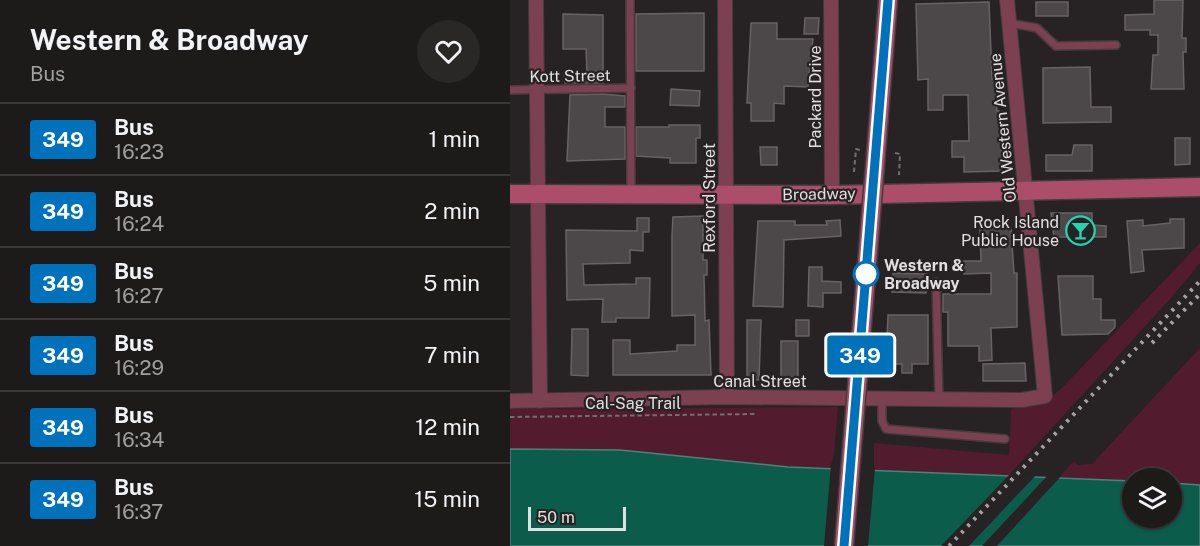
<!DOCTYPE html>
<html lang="en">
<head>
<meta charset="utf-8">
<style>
	body { margin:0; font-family:"Public Sans",sans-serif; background:#2a2727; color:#f1f3f6; height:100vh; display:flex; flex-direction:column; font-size:22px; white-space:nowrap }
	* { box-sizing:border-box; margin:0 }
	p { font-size:20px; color:#a0a1a2 }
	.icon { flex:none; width:33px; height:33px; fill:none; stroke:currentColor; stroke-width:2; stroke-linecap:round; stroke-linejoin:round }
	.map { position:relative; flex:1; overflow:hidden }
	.panel { display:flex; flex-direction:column; background:#1d1a1a; width:510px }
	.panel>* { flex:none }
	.badge { padding:0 12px; border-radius:4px; font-size:21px; line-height:39px }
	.fabs { position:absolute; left:612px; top:468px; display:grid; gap:12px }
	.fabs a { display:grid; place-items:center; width:60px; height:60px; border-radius:50%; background:#1d1a1a; box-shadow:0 2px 4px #0004,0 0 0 2px #3b3839; font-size:30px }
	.scale { position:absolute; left:18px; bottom:15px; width:98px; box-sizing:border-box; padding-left:6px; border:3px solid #e2dfe0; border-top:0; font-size:16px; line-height:21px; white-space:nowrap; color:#e2dfe0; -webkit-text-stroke:4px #272223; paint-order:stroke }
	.map>.badge { position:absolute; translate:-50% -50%; box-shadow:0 0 0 3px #fff }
	.round { display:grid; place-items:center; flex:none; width:63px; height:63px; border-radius:32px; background:#2a2727 }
	.head { display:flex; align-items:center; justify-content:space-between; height:102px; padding:0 30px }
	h1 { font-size:28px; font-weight:700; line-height:45px }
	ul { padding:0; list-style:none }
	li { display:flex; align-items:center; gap:18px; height:72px; padding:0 30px; border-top:2px solid #3b3839 }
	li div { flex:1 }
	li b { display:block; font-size:22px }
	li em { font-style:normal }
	li .badge { min-width:66px; font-weight:700; text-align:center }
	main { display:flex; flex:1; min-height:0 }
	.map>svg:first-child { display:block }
</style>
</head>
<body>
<main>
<section class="panel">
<div class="head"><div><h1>Western &amp; Broadway</h1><p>Bus</p></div><a class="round"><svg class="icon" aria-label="heart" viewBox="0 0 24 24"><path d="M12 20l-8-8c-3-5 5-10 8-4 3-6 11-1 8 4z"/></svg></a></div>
<ul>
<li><span class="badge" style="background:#0072bc;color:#fff">349</span><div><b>Bus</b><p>16:23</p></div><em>1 min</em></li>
<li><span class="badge" style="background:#0072bc;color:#fff">349</span><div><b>Bus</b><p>16:24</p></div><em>2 min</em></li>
<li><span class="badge" style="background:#0072bc;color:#fff">349</span><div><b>Bus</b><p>16:27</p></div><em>5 min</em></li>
<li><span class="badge" style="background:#0072bc;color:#fff">349</span><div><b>Bus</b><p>16:29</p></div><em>7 min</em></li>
<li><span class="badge" style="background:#0072bc;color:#fff">349</span><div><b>Bus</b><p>16:34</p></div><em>12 min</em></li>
<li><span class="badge" style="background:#0072bc;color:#fff">349</span><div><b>Bus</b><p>16:37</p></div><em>15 min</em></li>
</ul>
</section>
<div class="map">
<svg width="690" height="546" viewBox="0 0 690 546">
	<rect width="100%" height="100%" fill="#272223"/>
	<g fill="#531c2e">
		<path d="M690 243V263L661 298 499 475 364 471V443L499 455 501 410 505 406 534 402 551 389Z"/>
		<path d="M690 348V485L662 483V478H622V481L549 477 564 461 568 465 582 464Z"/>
		<path d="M328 407 324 454 320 468 278 467 110 450 0 449V409Z"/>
	</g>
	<path fill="#0c5c4b" stroke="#4c8378" stroke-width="1.5" d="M0 449 110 450 278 467 622 481V518H662V483L690 485V546H0Z"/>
	<g fill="#272223">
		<path d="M321 465 365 468 358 546H314Z"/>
		<path d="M501 473 527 474 459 546H431Z"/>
		<path d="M539 474 552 475 487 546H472Z"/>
	</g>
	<g fill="#4c4748" stroke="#686264" stroke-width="1.5">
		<path d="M644 0H673L672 38H676V52H673L674 89H641L643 55H648V35H640V30H615V15L644 14Z"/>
		<path d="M479 2 482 79H485L487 111H489L493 171 454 172V157H442V141H459L458 95H433V110H418V79L408 80 406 4Z"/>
		<rect x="526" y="2" width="32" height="14"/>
		<path d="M194 13V71H126V14Z"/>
		<path d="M53 14 93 15V83H55L54 74H77L76 49H53Z"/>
		<path d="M295 18H309L308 34H294Z"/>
		<path d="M241 23H267V39H303L298 87 274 86V104L264 103V121H241V103H237Z"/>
		<path d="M580 67 581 107H601V122L533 123V68Z"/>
		<path d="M161 89 190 91 189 106 160 105Z"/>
		<path d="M93 94 115 96V107H95V127H115V159L57 161 60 95Z"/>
		<path d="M159 125H190V138H186V163H160V158L126 156V127H159Z"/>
		<path d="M665 138H680V164L665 165Z"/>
		<path d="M564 145H582V171H536V155H562Z"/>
		<path d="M250 147H267V165H251Z"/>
		<path d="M541 213H582V225L596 226V237H544Z"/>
		<path d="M193 216V260H197V275H194L195 321 199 320 201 375H103V340H120V354L167 351V345H185V315L162 316V235L163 217Z"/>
		<path d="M127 218H139V232H133V251L120 250V263L73 264 74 285 126 284V278H140L139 318H106V322H92L93 299 57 300 56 230 127 231Z"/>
		<path d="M660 219H674V248L632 250 634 271 621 273 617 221 633 220V226L660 223Z"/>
		<path d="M330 220 331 236 274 240 273 307 243 306 248 221H285V225H317L316 221Z"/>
		<path d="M498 221V229H501L504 273H507V327L481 328 482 360 469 361V346H438V312H433V294H481V273L454 274V261H471L470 229H479V222Z"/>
		<path d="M299 267H312V281L331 282V293H313V307L298 306Z"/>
		<path d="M383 273 417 274 416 293 382 292Z"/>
		<path d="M548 276H583V299H591V320H605V327L598 334 552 335Z"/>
		<path d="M378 315H418V364H402V373H392V364H376Z"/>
		<path d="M237 320H251L249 380 237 379Z"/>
		<rect x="286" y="320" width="13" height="16"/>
		<path d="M62 329H78V376L61 375Z"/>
		<rect x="271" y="341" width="17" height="37"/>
		<path d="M515 363 516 381H473V364Z"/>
	</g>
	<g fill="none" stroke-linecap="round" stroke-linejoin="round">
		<defs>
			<g id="lane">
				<path d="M120 0 121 192"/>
				<path d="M499 23 527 28 546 46 606 45"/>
				<path d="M0 90 121 88"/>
				<path d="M426 282 429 399"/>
				<path d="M372 399V421L376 429 495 439"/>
			</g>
			<g id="street">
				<path d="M26 0 30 401"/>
				<path d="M215 0 217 397"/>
				<path d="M321 0 322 195"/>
				<path d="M0 401 217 397 512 400 535 396 497 0"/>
			</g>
			<g id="secondary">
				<path d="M366 153 378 0"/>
				<path d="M0 194 322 195 690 187"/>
			</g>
		</defs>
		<use href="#lane" stroke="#413c3d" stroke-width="10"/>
		<use href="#street" stroke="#413c3d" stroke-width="16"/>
		<use href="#secondary" stroke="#413c3d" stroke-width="21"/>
		<g stroke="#736f70" stroke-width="2" stroke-dasharray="4.5 3" stroke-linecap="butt">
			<path d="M385 153 390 154 389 175"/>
			<path d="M344 172 346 149 350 150"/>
			<path d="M0 417 246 414"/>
		</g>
		<use href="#lane" stroke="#7c4052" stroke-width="7"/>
		<use href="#street" stroke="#7c4052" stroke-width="14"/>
		<use href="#secondary" stroke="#ac4d6c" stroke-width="18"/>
		<g stroke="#a6a2a3" stroke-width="4" stroke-dasharray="3 6" stroke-linecap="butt">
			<path d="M642 343 690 294"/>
			<path d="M439 546 690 281"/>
		</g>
		<defs>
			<path id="secondary-bridge" d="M334 546 366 153"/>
		</defs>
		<use href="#secondary-bridge" stroke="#413c3d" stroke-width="21" stroke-linecap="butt"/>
		<use href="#secondary-bridge" stroke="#ac4d6c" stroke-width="18"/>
	</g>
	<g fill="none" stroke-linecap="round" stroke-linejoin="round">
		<defs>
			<path id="line" d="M334 546 378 0"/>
		</defs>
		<use href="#line" stroke="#fff" stroke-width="14"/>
		<use href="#line" stroke="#0072bc" stroke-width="9"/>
	</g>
	<defs>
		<symbol id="bar-ring" viewBox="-11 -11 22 22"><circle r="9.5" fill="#272223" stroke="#21d5af" stroke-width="1.5"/><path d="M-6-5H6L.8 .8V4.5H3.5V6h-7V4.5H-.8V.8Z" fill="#21d5af"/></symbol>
	</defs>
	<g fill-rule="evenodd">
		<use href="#bar-ring" x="554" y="214" width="33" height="33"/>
	</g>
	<circle fill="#fff" stroke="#0072bc" stroke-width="3" cx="356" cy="274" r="12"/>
	<g text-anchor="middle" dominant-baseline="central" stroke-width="4.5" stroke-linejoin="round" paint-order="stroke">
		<g font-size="16" fill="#e2dfe0" stroke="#272223">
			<text transform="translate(60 76) rotate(-1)">Kott Street</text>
			<text transform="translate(305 97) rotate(-90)">Packard Drive</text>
			<text transform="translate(493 128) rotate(-96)">Old Western Avenue</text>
			<text transform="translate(309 194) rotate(-1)">Broadway</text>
			<text transform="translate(199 198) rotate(-90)">Rexford Street</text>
			<text x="250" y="381">Canal Street</text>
			<text x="123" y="403">Cal-Sag Trail</text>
		</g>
		<g font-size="16" fill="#e2dfe0" stroke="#272223" text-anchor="end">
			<text x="549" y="222">Rock Island<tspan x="549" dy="18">Public House</tspan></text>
		</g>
		<g font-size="16" font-weight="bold" fill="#e2dfe0" stroke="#272223" text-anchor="start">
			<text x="374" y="265">Western &amp;<tspan x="374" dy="18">Broadway</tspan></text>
		</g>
	</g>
</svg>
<div class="fabs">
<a><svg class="icon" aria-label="layers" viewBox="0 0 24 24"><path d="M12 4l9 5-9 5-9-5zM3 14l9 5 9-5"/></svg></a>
</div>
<div class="scale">50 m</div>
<b class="badge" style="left:350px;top:355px;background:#0072bc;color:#fff">349</b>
</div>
</main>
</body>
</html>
